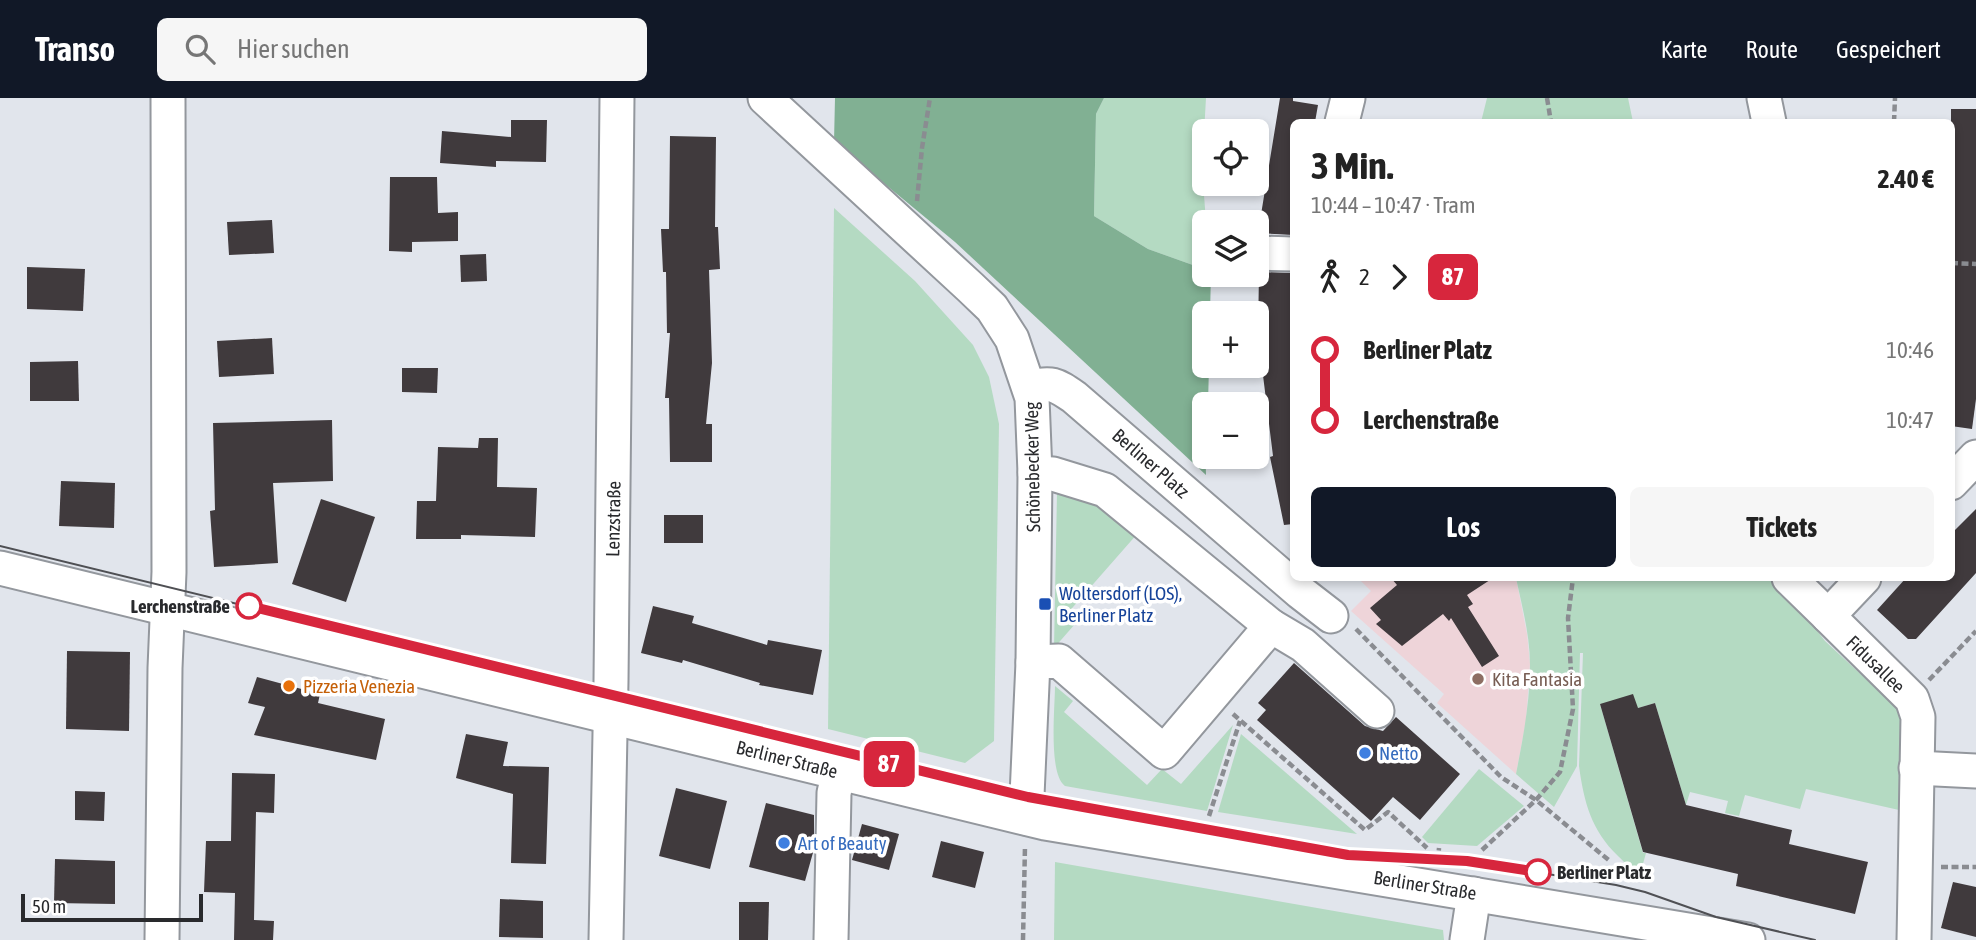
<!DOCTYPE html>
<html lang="de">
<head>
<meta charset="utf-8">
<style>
	body { margin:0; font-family:"Asap Condensed",sans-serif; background:#f6f6f6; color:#222; height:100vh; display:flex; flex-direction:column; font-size:26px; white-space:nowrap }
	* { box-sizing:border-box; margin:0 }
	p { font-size:23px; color:#767676 }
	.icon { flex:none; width:38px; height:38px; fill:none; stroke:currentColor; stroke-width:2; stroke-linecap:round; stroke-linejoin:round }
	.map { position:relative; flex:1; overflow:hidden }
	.panel { position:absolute; left:1290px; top:21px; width:665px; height:462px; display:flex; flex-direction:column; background:#fff; border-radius:10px; box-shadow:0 4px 10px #0003 }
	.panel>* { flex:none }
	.badge { padding:0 14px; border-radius:10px; font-size:24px; line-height:46px }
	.tools { position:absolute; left:1192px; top:21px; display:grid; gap:14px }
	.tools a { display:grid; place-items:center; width:77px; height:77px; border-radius:10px; background:#fff; box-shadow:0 4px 10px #0003; font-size:35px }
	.scale { position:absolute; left:21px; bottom:18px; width:182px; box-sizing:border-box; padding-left:7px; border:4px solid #292a2d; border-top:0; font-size:19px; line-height:24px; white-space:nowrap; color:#292a2d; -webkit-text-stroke:5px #fff; paint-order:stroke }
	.map>.badge { position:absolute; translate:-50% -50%; box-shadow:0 0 0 4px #fff }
	.legs { display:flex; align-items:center; gap:10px; height:77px; padding:0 21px; font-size:23px }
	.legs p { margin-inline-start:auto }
	.headline { display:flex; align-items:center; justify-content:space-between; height:119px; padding:0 21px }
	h1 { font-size:38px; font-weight:700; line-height:52px }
	.button { display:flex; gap:14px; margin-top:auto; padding:14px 21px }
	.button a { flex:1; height:80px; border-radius:10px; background:#111827; color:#fff; font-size:28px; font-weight:700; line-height:80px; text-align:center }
	.button a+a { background:#f6f6f6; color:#222 }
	ul { padding:0 21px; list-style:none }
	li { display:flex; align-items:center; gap:24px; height:70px; font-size:26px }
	li i { display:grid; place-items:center; width:10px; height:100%; margin:0 9px; background:currentColor }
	li i::after { content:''; width:18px; height:18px; margin:-9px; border:5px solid; border-radius:50%; background:#fff }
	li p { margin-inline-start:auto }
	li:first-child i { background:linear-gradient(#0000 50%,currentColor 0) }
	li:last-child i { background:linear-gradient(currentColor 50%,#0000 0) }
	header { display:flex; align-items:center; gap:42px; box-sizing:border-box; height:98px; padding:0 35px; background:#111827; color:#fff }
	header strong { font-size:33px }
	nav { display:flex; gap:38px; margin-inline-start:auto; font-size:24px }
	.search { width:490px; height:63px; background:#f6f6f6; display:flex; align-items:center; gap:18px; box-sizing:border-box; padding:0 24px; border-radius:10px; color:#767676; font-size:26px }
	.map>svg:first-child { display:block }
</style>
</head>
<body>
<header>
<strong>Transo</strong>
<div class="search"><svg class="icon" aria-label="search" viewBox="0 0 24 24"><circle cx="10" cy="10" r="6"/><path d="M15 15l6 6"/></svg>Hier suchen</div>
<nav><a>Karte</a><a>Route</a><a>Gespeichert</a></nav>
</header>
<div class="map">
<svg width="1976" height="842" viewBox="0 0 1976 842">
	<rect width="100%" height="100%" fill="#e1e5ec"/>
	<path fill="#eed4d9" d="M1358 480H1516L1527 536 1530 566 1526 623 1516 676 1437 605 1444 596 1351 513 1371 493Z"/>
	<g fill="#b4dac2">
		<path d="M1104 0H1206L1202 70 1206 124H1204V171L1148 151 1094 118 1096 16Z"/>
		<path d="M1487 0H1628L1633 24H1481Z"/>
		<path d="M834 110 915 183 973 247 989 279 999 326 994 643 965 665 828 631Z"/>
		<path d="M1057 395C1092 403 1111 412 1138 435L1066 517 1075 526 1054 550Z"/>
		<path d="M1516 480H1767L1798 508 1825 543 1897 610 1902 625 1899 712 1806 691 1800 711 1745 697 1739 718 1725 715 1728 703 1690 694 1686 707 1655 605 1638 610 1600 606 1643 755H1646L1641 773C1631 771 1626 766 1618 758 1591 732 1584 704 1579 668L1583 555H1580L1577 668 1554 709 1516 676C1523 640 1530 604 1530 567 1530 537 1522 508 1516 480Z"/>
		<path d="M1055 588 1073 603 1064 614 1147 687 1162 671 1181 686 1233 627 1207 713 1065 688C1048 676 1055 609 1055 588Z"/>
		<path d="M1241 636 1357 736 1218 714Z"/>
		<path d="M1479 671 1524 708 1477 748 1428 745 1422 739Z"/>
		<path d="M1055 764 1443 832 1444 842H1054Z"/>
	</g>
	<path fill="#81b093" d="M835 0H1104L1096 16 1094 118 1148 151 1204 171V177H1211L1210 215H1204V268H1209L1208 306H1204L1206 377 955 144 834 44Z"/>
	<g fill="#403a3d">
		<path d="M1280 0H1293V3L1318 7 1315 24H1293V137L1258 135Z"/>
		<path d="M1951 11H1976V301L1972 331 1951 328Z"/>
		<path d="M511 22H547L546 64 496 63V69L440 65 442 33 511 39Z"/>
		<path d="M670 38 716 39 715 129H718L720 171 709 172 712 265 706 326H712V364H670L669 300H665L670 235H667L666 174H663L661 131H669Z"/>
		<path d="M390 79H437L438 115 458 114V143L412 144V154L389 153Z"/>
		<path d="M272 122 274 155 229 157 227 124Z"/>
		<path d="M486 156 487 183 461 184 460 157Z"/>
		<path d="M27 169 85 171 83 213 27 211Z"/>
		<path d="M1259 174 1293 175V426L1284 427 1270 359 1273 358 1258 237Z"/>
		<path d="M272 240 274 276 219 279 217 243Z"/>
		<path d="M78 263 79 303H30V264Z"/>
		<path d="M402 270H438L437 295 402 294Z"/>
		<path d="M332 322 333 383 273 385 278 465 214 469 210 413 215 412 213 325Z"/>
		<path d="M479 340H498L497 389 537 390 535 439 461 437V441H416L417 403H436L438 349 478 350Z"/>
		<path d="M61 383 115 385 114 430 59 428Z"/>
		<path d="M321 401 375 419 346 504 292 486Z"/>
		<path d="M1976 411V475L1916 541H1908L1877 512 1906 480H1951V436Z"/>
		<rect x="664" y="417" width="39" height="28"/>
		<path d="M1391 480H1493L1467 497 1473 506 1468 509 1499 558 1482 569 1451 520 1449 523 1443 516 1402 548 1376 526 1381 522 1370 510 1397 487Z"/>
		<path d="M653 508 694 518 692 525 767 547 768 542 822 552 813 597 759 587 760 585 683 562 682 565 641 555Z"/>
		<path d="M67 553 130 554 129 633 66 631Z"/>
		<path d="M1294 565 1365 628 1383 633 1396 619 1460 676 1420 722 1393 699 1371 723 1257 622 1266 612 1258 605Z"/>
		<path d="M257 579 320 596 318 605 385 621 376 662 254 637 265 609 248 605Z"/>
		<path d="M1633 596 1638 610 1655 605 1686 707 1792 732 1789 746 1868 764 1855 816 1736 788 1738 776 1643 754 1600 606Z"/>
		<path d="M466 636 508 644 503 668 549 669 546 766 511 765 513 696 456 680Z"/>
		<path d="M232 675 275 676 274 715 256 714 254 822 274 823 273 842H234L235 795 204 794 206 743H231Z"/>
		<path d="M676 690 727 703 710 771 659 758Z"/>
		<path d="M75 693 105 694 104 723 75 722Z"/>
		<path d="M766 705 814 717V751L805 783 749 769Z"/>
		<path d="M862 726 899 736 889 772 852 762Z"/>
		<path d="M941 743 984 754 975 790 932 779Z"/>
		<path d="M55 761 115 763V806L54 805Z"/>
		<path d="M1953 784 1976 789V839L1941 830Z"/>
		<path d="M500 801 543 803V840L499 839Z"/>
		<path d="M739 804H769L768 842H739Z"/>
	</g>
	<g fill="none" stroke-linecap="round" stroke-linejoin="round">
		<defs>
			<g id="minor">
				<path d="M765 0 970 189 992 210 1012 241 1032 300 1035 375 1033 564 1026 720"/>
				<path d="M1764 0 1769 24"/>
				<path d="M1342 24 1348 0"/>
				<path d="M1256 155 1293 156"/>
				<path d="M1029 289C1052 284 1055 286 1074 299L1300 494 1331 518"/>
				<path d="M1951 385 1976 359"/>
				<path d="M0 470 1045 725 1748 842"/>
				<path d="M1789 480 1828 518"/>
				<path d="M1864 480 1828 518 1912 601 1918 619 1914 842"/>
				<path d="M1271 528 1303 547 1377 613"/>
				<path d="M1033 564 1059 563 1164 654 1271 528 1105 392 1053 376 1035 375"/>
				<path d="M1916 670 1976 673"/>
				<path d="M162 842 165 570 169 474 168 0"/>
				<path d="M606 842 611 583 617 0"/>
				<path d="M831 842 834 695 839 673"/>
				<path d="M1467 842 1474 796"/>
			</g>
		</defs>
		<use href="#minor" stroke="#93979d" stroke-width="37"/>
		<g stroke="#8a8c91" stroke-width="4.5" stroke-dasharray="7 3.5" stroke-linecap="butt">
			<path d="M1547 0 1551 24"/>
			<path d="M1894 24 1895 0"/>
			<path d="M917 103 922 50 930 0"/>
			<path d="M1951 165 1976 166"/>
			<path d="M1356 531 1501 679 1536 702 1611 764"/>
			<path d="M1929 582 1976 533"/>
			<path d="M1233 616 1365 732 1388 714 1427 750"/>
			<path d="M1209 718 1240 623"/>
			<path d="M1482 752 1536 702 1560 674 1573 611 1568 520 1573 480"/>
			<path d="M1438 763 1439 750"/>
			<path d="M1941 769H1976"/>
			<path d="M1023 842 1025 748"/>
		</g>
		<use href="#minor" stroke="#fff" stroke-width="33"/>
		<path stroke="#4f5054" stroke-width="2" d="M0 448 1028 699 1348 757 1467 763 1616 787 1645 794 1716 819 1815 842"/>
	</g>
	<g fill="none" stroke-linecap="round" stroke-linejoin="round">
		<defs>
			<path id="line-1" d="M249 508 1028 699 1348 757 1467 763 1538 774"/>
		</defs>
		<use href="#line-1" stroke="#fff" stroke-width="16"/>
		<use href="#line-1" stroke="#d7263d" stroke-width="10"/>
	</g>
	<rect fill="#1a4fb4" stroke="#fff" stroke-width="2.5" x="1038" y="499" width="14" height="14" rx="3.5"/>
	<g fill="#fff" stroke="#d7263d" stroke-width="3.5">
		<circle cx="249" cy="508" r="12"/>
		<circle cx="1538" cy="774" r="12"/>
	</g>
	<circle fill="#8d6e63" stroke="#fff" stroke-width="2.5" cx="1478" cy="581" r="7"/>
	<circle fill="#e8710a" stroke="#fff" stroke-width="2.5" cx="289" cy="588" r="7"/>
	<g fill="#3f7fe0" stroke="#fff" stroke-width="2.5">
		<circle cx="1365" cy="655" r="7"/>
		<circle cx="784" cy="745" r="7"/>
	</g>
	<g text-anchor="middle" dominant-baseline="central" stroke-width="7" stroke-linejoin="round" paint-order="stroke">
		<g font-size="19" fill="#292a2d" stroke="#fff">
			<text transform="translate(1151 365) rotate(41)">Berliner Platz</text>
			<text transform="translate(1032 369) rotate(-91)">Schönebecker Weg</text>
			<text transform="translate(613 421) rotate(-89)">Lenzstraße</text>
			<text transform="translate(1876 566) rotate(44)">Fidusallee</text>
			<text transform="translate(787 661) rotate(14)">Berliner Straße</text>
			<text transform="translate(1425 787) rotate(9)">Berliner Straße</text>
		</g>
		<g font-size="19" fill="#164399" stroke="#fff" text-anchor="start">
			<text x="1059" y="495">Woltersdorf (LOS),<tspan x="1059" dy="22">Berliner Platz</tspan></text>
		</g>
		<g font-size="19" font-weight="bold" fill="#292a2d" stroke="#fff" text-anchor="end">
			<text x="230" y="508">Lerchenstraße</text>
			<text x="1557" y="774" text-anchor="start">Berliner Platz</text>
		</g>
		<g font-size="19" fill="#785e54" stroke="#fff" text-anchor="start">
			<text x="1492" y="581">Kita Fantasia</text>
		</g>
		<g font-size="19" fill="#c56008" stroke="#fff" text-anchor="start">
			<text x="303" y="588">Pizzeria Venezia</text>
		</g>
		<g font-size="19" fill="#366cbe" stroke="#fff" text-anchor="start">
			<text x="1379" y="655">Netto</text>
			<text x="798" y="745">Art of Beauty</text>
		</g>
	</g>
</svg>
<div class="tools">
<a><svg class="icon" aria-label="locate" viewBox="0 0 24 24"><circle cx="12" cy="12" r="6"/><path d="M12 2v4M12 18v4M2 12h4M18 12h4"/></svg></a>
<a><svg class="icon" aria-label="layers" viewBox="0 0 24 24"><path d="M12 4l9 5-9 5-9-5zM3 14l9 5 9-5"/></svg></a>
<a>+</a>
<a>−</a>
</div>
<div class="scale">50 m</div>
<b class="badge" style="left:889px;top:666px;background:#d7263d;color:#fff">87</b>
<section class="panel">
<div class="headline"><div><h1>3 Min.</h1><p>10:44 – 10:47 · Tram</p></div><b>2.40 €</b></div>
<div class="legs"><svg class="icon" aria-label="walk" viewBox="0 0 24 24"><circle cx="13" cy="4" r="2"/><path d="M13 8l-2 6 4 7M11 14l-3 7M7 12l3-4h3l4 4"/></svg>2<svg class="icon" aria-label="forward" viewBox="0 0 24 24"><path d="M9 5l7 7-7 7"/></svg><b class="badge" style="background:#d7263d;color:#fff">87</b></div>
<ul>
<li><i style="color:#d7263d"></i><b>Berliner Platz</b><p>10:46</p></li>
<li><i style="color:#d7263d"></i><b>Lerchenstraße</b><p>10:47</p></li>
</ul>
<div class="button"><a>Los</a><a>Tickets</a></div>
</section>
</div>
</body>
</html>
